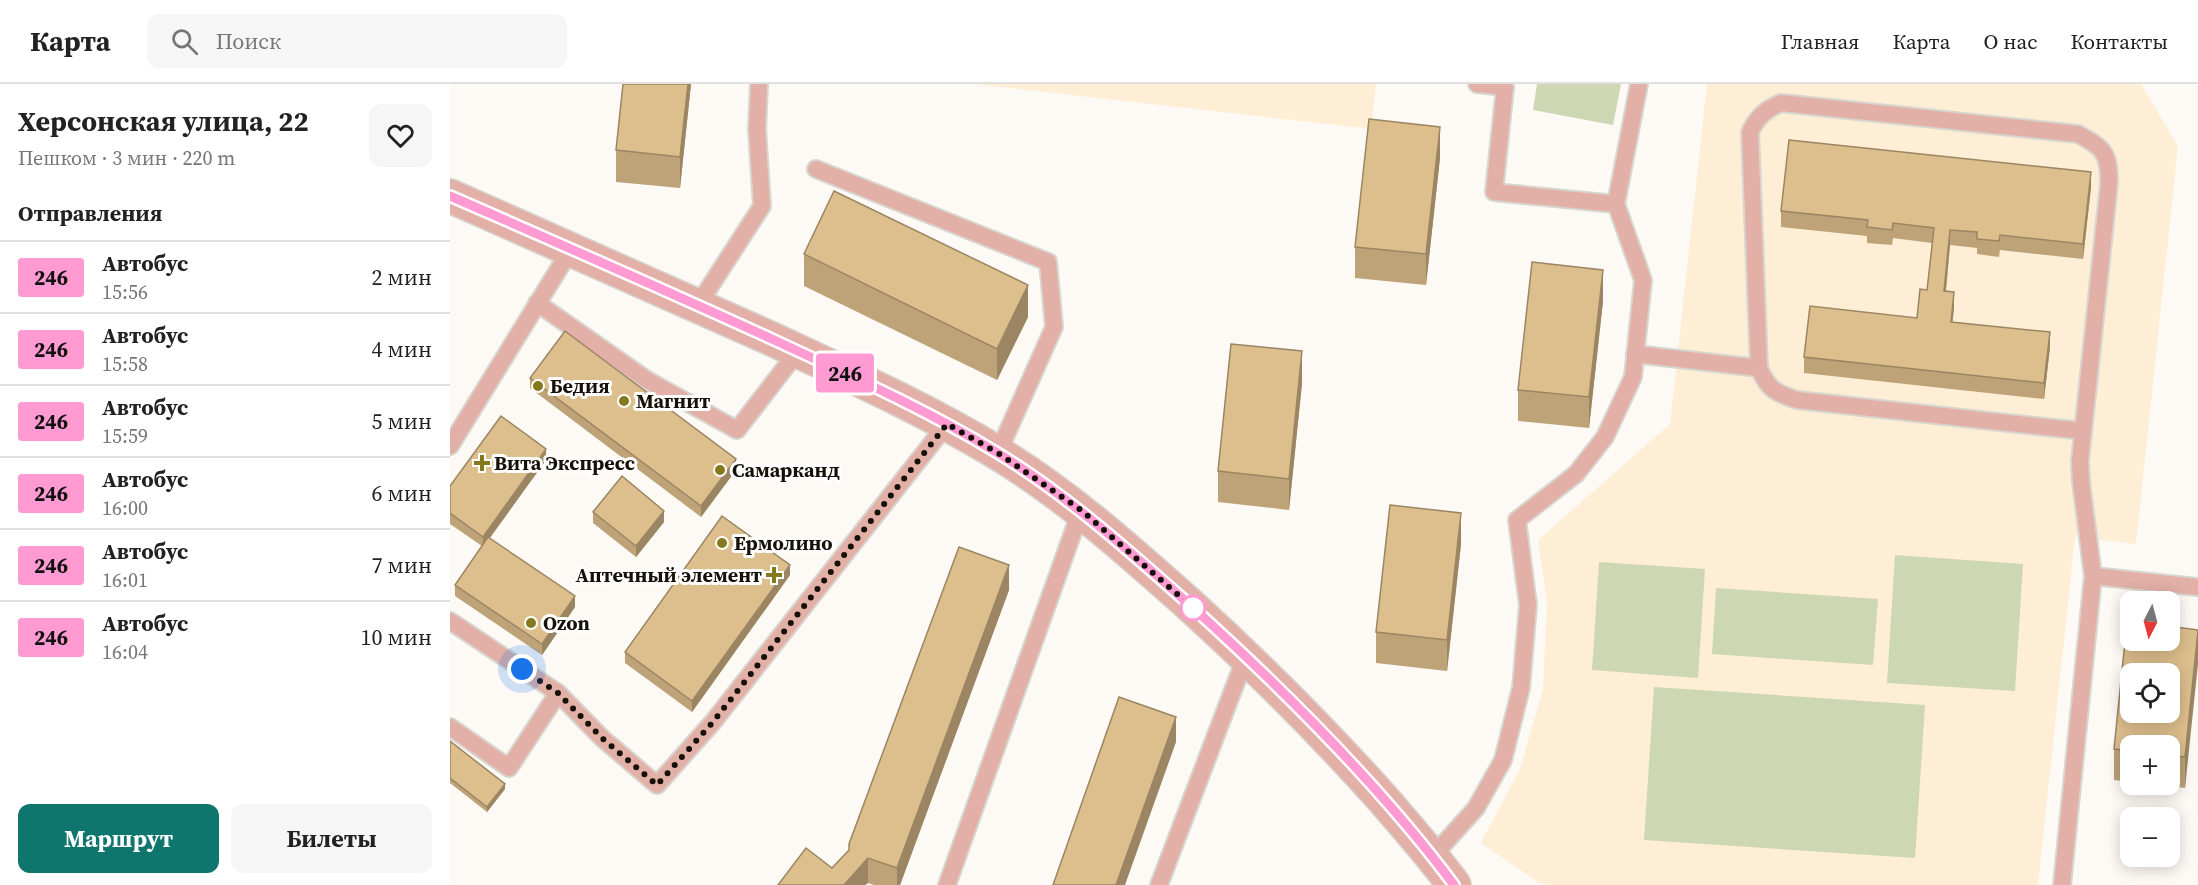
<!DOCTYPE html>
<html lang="ru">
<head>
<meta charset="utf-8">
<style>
	body { margin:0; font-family:"Source Serif 4",serif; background:#f6f6f6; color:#222; height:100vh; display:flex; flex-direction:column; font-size:22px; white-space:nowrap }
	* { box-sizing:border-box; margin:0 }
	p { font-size:20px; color:#767676 }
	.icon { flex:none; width:33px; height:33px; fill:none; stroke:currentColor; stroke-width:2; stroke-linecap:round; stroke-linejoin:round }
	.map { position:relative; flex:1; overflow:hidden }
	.details { display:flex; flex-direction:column; background:#fff; width:450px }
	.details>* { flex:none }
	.badge { padding:0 12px; border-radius:4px; font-size:21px; line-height:39px }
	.needle { width:39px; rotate:186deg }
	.tools { position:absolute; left:1670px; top:507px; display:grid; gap:12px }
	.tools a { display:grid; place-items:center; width:60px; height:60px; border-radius:12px; background:#fff; box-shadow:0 3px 15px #0003; font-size:30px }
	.you { position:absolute; width:30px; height:30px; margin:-15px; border:4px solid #fff; border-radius:50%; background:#1a73e8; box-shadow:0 0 0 9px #1a73e833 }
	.map>.badge { position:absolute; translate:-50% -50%; box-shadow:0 0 0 3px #fff }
	h2 { padding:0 18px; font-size:22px; line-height:54px }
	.round { display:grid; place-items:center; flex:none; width:63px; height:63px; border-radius:12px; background:#f6f6f6 }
	.overview { display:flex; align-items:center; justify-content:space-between; height:102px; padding:0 18px }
	h1 { font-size:28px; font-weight:700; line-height:45px }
	.primary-button { display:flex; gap:12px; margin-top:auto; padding:12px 18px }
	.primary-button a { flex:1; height:69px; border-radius:12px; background:#0f766e; color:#fff; font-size:24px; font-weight:700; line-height:69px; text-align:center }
	.primary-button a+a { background:#f6f6f6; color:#222 }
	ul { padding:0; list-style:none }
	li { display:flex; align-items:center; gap:18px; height:72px; padding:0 18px; border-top:2px solid #e0e0e0 }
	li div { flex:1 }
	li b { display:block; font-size:22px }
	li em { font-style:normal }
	li .badge { min-width:66px; font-weight:700; text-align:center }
	header { display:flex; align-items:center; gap:36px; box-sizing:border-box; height:84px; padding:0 30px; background:#fff; border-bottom:2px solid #e0e0e0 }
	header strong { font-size:28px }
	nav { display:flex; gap:33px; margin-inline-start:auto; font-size:21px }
	.search { width:420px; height:54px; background:#f6f6f6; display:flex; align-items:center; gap:15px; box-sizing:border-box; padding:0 21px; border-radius:12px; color:#767676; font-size:22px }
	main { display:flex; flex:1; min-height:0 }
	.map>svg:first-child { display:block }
</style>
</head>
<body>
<header>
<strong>Карта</strong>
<div class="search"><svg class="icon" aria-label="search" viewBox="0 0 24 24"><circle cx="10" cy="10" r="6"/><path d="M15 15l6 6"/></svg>Поиск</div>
<nav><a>Главная</a><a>Карта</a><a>О нас</a><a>Контакты</a></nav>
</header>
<main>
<section class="details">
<div class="overview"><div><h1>Херсонская улица, 22</h1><p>Пешком · 3 мин · 220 m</p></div><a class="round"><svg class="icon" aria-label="heart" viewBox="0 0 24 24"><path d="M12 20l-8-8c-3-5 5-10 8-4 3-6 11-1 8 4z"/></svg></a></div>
<h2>Отправления</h2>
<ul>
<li><span class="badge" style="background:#ff9ad2;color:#111">246</span><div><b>Автобус</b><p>15:56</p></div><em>2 мин</em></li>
<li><span class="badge" style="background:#ff9ad2;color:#111">246</span><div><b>Автобус</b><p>15:58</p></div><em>4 мин</em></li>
<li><span class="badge" style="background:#ff9ad2;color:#111">246</span><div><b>Автобус</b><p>15:59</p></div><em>5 мин</em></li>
<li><span class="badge" style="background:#ff9ad2;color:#111">246</span><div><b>Автобус</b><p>16:00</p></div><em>6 мин</em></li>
<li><span class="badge" style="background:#ff9ad2;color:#111">246</span><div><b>Автобус</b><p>16:01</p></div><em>7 мин</em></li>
<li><span class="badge" style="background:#ff9ad2;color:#111">246</span><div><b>Автобус</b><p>16:04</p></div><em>10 мин</em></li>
</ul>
<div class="primary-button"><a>Маршрут</a><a>Билеты</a></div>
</section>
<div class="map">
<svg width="1748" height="801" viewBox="0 0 1748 801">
	<rect width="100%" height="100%" fill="#fdfaf5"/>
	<g fill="#feeed5">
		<path d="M524 0H926L921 45Z"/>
		<path d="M1257 0H1691L1728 62 1686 460 1625 453 1588 801H1105L1089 799 1031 759 1070 685 1093 605 1097 519 1088 456 1220 340Z"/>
	</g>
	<g fill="#cdd7b3">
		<path d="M1087 0H1171L1163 41 1083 26Z"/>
		<path d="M1445 471 1573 480 1565 607 1437 599Z"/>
		<path d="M1149 478 1255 485 1248 594 1142 586Z"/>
		<path d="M1266 504 1428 515 1423 581 1262 570Z"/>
		<path d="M1204 603 1475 621 1465 774 1194 756Z"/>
	</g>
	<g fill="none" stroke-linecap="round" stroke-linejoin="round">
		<defs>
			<g id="service">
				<path d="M366 85 598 178 604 243 548 369"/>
				<path d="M1166 120 1189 0"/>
				<path d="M87 219 197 296 287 346 348 267"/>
				<path d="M248 221 312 122 307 45 309 0"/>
				<path d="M1185 270 1309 284"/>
				<path d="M1633 347 1347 316C1325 309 1318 305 1309 284L1300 48C1308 32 1315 26 1331 19L1628 50C1654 64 1659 69 1659 99L1630 377 1631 398 1643 492"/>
				<path d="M0 362 121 165"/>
				<path d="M0 537 108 609 152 654 207 701 263 638 497 340"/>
				<path d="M0 643 59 684 108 609"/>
				<path d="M983 772 1026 724 1053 676 1071 604 1078 521 1067 436 1126 390 1155 353 1183 293 1193 196 1166 120 1044 108 1055 3 1027 0"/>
				<path d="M497 801 631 426"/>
				<path d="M709 801 796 572"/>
				<path d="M1612 801 1643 492 1748 503"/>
			</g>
			<path id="tertiary" d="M0 112C108 159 216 207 324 256 399 291 475 325 546 368 617 411 678 466 740 521 808 583 872 647 933 715 957 743 982 771 1004 801"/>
		</defs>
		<use href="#service" stroke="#d8d5cf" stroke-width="20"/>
		<use href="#tertiary" stroke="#d8d5cf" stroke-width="36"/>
		<use href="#service" stroke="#e2b0a7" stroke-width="16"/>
		<use href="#tertiary" stroke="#e2b0a7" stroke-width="33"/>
	</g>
	<g fill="#bea379">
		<path d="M173 0H241L230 104 166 98V66Z"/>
		<path d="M990 74 976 201 905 194V163Z"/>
		<path d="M1641 103 1633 175 1550 166 1549 173 1527 170V164L1500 161 1496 208 1504 224 1502 238 1600 263 1594 315 1354 289V273L1467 234 1477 206 1482 159 1443 154 1442 161 1417 159V152L1331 143V127Z"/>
		<path d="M354 170 578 233 547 296 354 202Z"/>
		<path d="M1153 217 1139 344 1068 337V306Z"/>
		<path d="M80 294 286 386 251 433 80 304Z"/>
		<path d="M852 299 839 426 768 418V387Z"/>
		<path d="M96 376 40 454 125 523 92 571 5 512V501L32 462 0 440V402Z"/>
		<path d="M143 428 214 438 186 473 143 439Z"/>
		<path d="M1011 460 997 587 926 579V548Z"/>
		<path d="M340 491 242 628 175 579V568Z"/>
		<path d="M559 506 450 801H424L418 799 415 801H328L382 784 399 766Z"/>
		<path d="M1748 546 1735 704 1701 700H1719V662H1680V698L1664 696V665Z"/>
		<path d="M0 657 55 705 37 728 0 699Z"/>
	</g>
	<g fill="#9b8563">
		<path d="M238 0H241L230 104V73Z"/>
		<path d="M990 43V74L976 201V170Z"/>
		<path d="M1641 88V103L1633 175V160Z"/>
		<path d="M1500 146V161L1494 223V207Z"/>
		<path d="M1153 186V217L1139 344V313Z"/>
		<path d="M578 201V233L547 296V265Z"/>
		<path d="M1504 208V224L1501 253V238Z"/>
		<path d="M1600 248V263L1594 315V299Z"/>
		<path d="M852 267V299L839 426V395Z"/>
		<path d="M96 365V376L33 463V453Z"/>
		<path d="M286 375V386L251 433V422Z"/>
		<path d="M214 427V438L186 473V462Z"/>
		<path d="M1011 429V460L997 587V556Z"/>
		<path d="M340 481V491L242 628V617Z"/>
		<path d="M559 481V506L450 801H447V784Z"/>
		<path d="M125 512V523L92 571V560Z"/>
		<path d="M1748 548V580L1735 704V673Z"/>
		<path d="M726 633V658L675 801H666Z"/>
		<path d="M55 700V705L37 728V723Z"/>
		<path d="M418 774V799L415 801H394Z"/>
	</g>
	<g fill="#ddbe8d" stroke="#9b8563" stroke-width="1.5" fill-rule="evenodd">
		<path d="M173 0H238L230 73 166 66Z"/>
		<path d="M919 35 990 43 976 170 905 163Z"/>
		<path d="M1339 56 1641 88 1633 160 1550 151 1549 157 1527 155V148L1500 146 1494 207 1504 208 1501 238 1600 248 1594 299 1354 273 1360 222 1467 234 1470 205 1477 206 1484 144 1443 139 1442 146 1417 143 1418 136 1331 127Z"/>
		<path d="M384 107 578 201 547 265 354 170Z"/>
		<path d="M1082 178 1153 186 1139 313 1068 306Z"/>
		<path d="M115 247 286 375 251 422 80 294Z"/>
		<path d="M781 260 852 267 839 395 768 387Z"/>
		<path d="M51 332 96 365 33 453 0 429V402Z"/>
		<path d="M172 392 214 427 186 462 143 428Z"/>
		<path d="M940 421 1011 429 997 556 926 548Z"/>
		<path d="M272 432 340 481 242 617 175 568Z"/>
		<path d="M38 453 125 512 92 560 5 501Z"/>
		<path d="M509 463 559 481 447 784 418 774 394 801H328L356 764 382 784 399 766V760Z"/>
		<path d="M1677 538H1680V556H1719V542L1748 546 1735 673 1719 671V662H1680V667L1664 665ZM1680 590H1719V628H1680Z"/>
		<path d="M669 613 726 633 666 801H603Z"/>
		<path d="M0 657 55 700 37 723 0 694Z"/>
	</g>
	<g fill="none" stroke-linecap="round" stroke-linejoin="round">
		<defs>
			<path id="line" d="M0 112C108 159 217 207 324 256 399 291 475 325 546 368 617 411 678 466 740 521 834 606 929 700 1004 801"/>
		</defs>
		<use href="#line" stroke="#fff" stroke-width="14"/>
		<use href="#line" stroke="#ff9ad2" stroke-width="9"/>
		<path stroke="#161108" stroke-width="6" stroke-dasharray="0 10.8" d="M72 585 108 609 152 654 207 701 263 638 497 340 548 369 631 426 743 524"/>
	</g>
	<g fill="#85791d" stroke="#fff" stroke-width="2">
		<circle cx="88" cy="302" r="6"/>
		<circle cx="174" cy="317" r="6"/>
		<path d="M29 370h6v6h6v6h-6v6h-6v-6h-6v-6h6z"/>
		<circle cx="270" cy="386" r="6"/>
		<circle cx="272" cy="459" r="6"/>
		<path d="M321 482h6v6h6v6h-6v6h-6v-6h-6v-6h6z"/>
		<circle cx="81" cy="539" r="6"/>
	</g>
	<circle fill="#fff" stroke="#ff9ad2" stroke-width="3" cx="743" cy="524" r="12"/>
	<g text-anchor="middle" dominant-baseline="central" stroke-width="6" stroke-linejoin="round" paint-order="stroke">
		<g font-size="20" font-weight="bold" fill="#161108" stroke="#fff" text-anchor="start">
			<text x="100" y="302">Бедия</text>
			<text x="186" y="317">Магнит</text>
			<text x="44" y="379">Вита Экспресс</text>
			<text x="282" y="386">Самарканд</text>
			<text x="284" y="459">Ермолино</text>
			<text x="312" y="491" text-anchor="end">Аптечный элемент</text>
			<text x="93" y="539">Ozon</text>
		</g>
	</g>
</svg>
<div class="tools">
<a><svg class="needle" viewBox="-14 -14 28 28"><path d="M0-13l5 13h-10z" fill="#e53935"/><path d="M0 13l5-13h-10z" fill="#767676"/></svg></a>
<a><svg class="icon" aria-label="locate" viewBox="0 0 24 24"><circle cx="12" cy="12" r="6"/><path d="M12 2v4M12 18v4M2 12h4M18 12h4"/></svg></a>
<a>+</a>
<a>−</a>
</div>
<div class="you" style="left:72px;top:585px"></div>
<b class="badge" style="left:395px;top:289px;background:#ff9ad2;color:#111">246</b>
</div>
</main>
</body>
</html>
